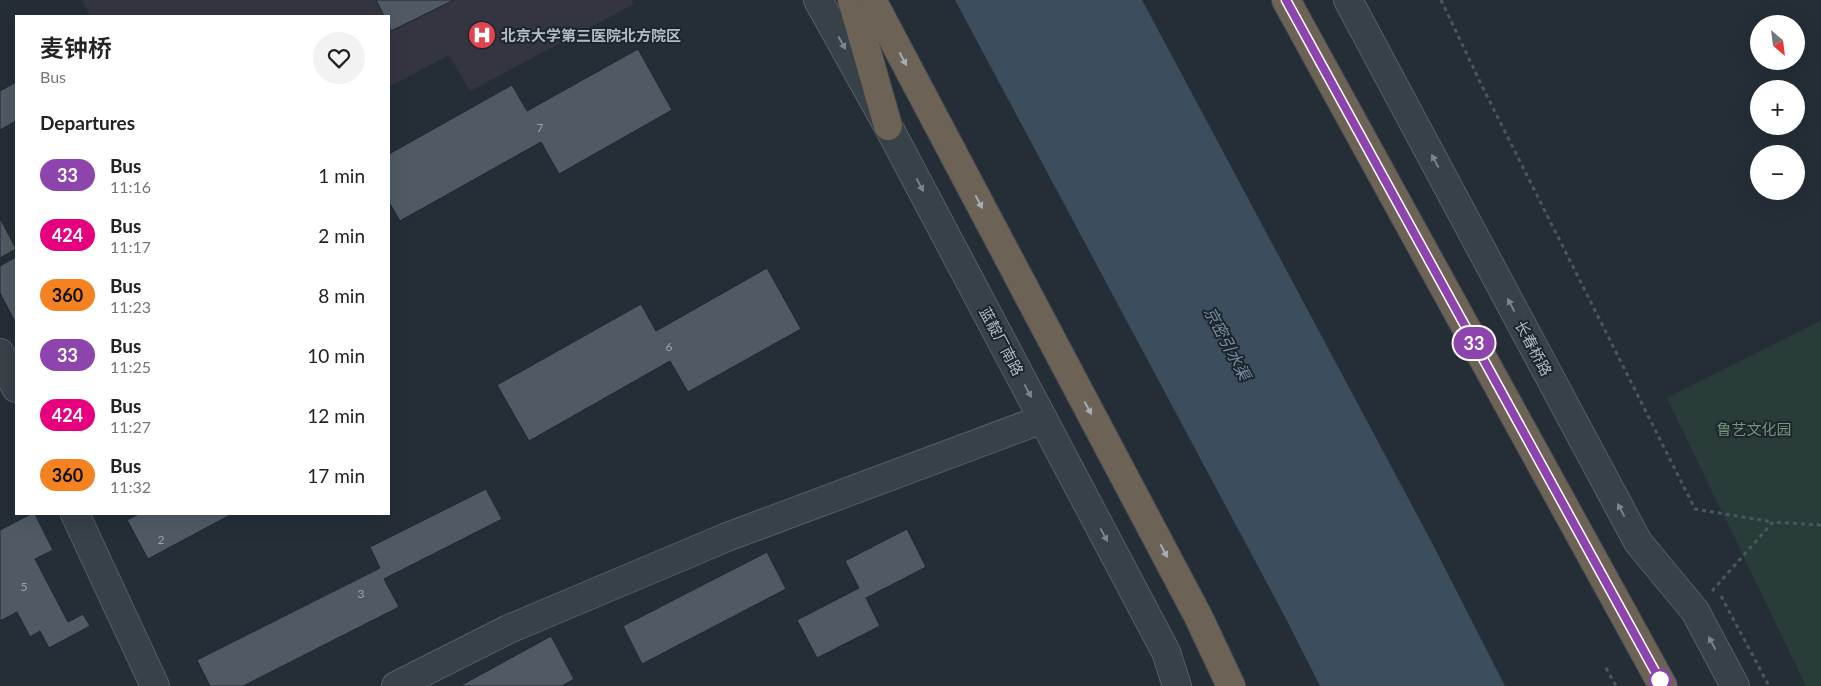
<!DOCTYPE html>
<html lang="en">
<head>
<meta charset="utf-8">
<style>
	body { margin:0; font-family:Lato,"Noto Sans SC",sans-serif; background:#f2f2f2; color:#222; height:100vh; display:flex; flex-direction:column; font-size:19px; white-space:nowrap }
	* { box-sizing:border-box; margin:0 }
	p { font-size:16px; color:#767676 }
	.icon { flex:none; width:28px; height:28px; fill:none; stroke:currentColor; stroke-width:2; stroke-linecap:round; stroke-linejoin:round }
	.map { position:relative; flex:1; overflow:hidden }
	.sheet { position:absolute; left:15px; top:15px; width:375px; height:500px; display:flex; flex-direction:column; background:#fff; border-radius:0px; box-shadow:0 5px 20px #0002 }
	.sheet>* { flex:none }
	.badge { padding:0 10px; border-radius:16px; font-size:18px; line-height:32px }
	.needle { width:32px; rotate:152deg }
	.controls { position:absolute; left:1750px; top:15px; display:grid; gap:10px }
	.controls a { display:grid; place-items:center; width:55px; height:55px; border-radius:50%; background:#fff; box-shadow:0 5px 20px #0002; font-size:25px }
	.map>.badge { position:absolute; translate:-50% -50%; box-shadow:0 0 0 2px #fff }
	h2 { padding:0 25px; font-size:19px; line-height:45px }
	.round { display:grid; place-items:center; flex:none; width:52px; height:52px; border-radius:26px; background:#f2f2f2 }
	.head { display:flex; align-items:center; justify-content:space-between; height:85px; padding:0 25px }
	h1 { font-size:24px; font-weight:600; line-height:38px }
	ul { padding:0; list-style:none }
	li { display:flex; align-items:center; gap:15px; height:60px; padding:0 25px }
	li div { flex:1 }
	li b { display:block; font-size:19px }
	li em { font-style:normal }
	li .badge { min-width:55px; font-weight:700; text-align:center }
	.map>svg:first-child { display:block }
</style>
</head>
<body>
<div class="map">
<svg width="1821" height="686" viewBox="0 0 1821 686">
	<rect width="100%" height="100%" fill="#252e37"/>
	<path fill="#343540" d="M82 0H632L634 4 470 91 449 55 389 87V16H90Z"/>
	<path fill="#293c3a" d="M1821 321V686H1806L1667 398Z"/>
	<path fill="#3c4d5e" d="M955 0H1142L1430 539 1505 686H1320L1284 615Z"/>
	<g fill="#505a65" stroke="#1f272e">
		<path d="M376 0H454L391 31 389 26V16H384Z"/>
		<path d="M638 49 672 110 559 174 541 142 400 221 389 202V154L512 85 527 111Z"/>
		<path d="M16 82V121L0 130V91Z"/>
		<path d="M0 218 16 249 0 258Z"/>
		<path d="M16 257V324L0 293V266Z"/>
		<path d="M767 268 801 329 688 392 670 361 529 441 497 385 641 304 656 331Z"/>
		<path d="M486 489 502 519 384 579 399 607 243 686H210L197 660 380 568 370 547Z"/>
		<path d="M31 514H35L53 550 35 559 68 622 83 614 90 626 49 648 40 631 30 637 17 612 0 621V530Z"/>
		<path d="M139 514H232L148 559 127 520Z"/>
		<path d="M907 529 926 567 866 598 880 626 817 658 797 620 859 588 845 561Z"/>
		<path d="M767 552 786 589 642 664 623 626Z"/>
		<path d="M551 636 574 679 562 686H460Z"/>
	</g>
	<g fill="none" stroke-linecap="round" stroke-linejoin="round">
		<defs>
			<g id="minor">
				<path d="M818 0 888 126 1166 652 1177 686"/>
				<path d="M1348 0 1638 542 1695 611 1735 686"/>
				<path d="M0 353 16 388"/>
				<path d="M75 514 155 686"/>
				<path d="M396 686 509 629 727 537 1043 419"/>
			</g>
			<g id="highway">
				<path d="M852 0 888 126"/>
				<path d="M872 0 1198 616 1231 686"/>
				<path d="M1286 0 1663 686"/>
			</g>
		</defs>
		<use href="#minor" stroke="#565e65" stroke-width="30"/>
		<use href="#highway" stroke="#434b52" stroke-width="30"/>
		<g stroke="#485959" stroke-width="3" stroke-dasharray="4 4" stroke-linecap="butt">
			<path d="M1441 0 1482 86 1695 509 1773 522"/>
			<path d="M1712 591 1773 522 1821 525"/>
			<path d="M1721 596 1769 686"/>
			<path d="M1606 668 1616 686"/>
		</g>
		<use href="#minor" stroke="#384048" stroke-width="28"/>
		<use href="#highway" stroke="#6d6256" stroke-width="28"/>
	</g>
	<defs><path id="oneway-solid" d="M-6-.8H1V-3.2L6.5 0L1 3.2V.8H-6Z" transform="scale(1.25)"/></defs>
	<g fill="#7c848c">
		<use href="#oneway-solid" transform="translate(842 43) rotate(61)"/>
		<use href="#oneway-solid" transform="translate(1435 161) rotate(-118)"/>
		<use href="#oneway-solid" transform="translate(920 185) rotate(62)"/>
		<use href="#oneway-solid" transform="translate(1511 305) rotate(-118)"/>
		<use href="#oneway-solid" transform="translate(1028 391) rotate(62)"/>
		<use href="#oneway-solid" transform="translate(1621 510) rotate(-118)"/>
		<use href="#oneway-solid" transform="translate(1104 535) rotate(62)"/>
		<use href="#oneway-solid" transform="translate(1712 643) rotate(-118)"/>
	</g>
	<g fill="#a8aeb4">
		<use href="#oneway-solid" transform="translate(903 59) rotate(62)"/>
		<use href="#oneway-solid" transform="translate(979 202) rotate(62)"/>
		<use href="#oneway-solid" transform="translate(1088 408) rotate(62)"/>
		<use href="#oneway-solid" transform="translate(1164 551) rotate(62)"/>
	</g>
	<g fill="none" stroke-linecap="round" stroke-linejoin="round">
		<defs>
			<path id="line" d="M1286 0 1663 686"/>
		</defs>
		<use href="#line" stroke="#fff" stroke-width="11"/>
		<use href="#line" stroke="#8e44ad" stroke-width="8"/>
	</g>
	<defs>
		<symbol id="hospital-disc" viewBox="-11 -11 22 22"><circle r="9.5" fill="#e0444e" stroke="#1d252c"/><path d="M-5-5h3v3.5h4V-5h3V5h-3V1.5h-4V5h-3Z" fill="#fff"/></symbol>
	</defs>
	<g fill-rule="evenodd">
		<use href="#hospital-disc" x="466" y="19" width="32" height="32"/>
	</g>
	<circle fill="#fff" stroke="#8e44ad" stroke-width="2.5" cx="1660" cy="680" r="10"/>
	<g text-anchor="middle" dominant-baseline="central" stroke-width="4" stroke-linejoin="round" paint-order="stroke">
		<g font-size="12" fill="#9aa3ac">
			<text x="540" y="127">7</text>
			<text x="669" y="346">6</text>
			<text x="161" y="539">2</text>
			<text x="24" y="586">5</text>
			<text x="361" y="593">3</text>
		</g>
		<g font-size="15" font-weight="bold" fill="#b3bbc4" stroke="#1d252c" text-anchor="start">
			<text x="501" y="35">北京大学第三医院北方院区</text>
		</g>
		<g font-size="15" fill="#b3bbc4" stroke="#1d252c">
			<text transform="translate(1002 341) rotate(62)">蓝靛厂南路</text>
			<text transform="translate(1534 348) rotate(62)">长春桥路</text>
		</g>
		<g font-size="15" fill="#74967a" stroke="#1d252c">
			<text x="1754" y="429">鲁艺文化园</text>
		</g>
		<g font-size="16" font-style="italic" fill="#778ea3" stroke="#1d252c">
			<text transform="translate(1228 343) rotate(62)">京密引水渠</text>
		</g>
	</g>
</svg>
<div class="controls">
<a><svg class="needle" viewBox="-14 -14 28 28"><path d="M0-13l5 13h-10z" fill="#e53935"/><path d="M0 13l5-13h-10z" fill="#767676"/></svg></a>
<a>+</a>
<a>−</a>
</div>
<b class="badge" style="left:1474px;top:343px;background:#8e44ad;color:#fff">33</b>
<section class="sheet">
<div class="head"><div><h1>麦钟桥</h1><p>Bus</p></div><a class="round"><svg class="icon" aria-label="heart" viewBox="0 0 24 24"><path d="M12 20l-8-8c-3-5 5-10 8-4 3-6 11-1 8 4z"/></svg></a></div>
<h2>Departures</h2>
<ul>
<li><span class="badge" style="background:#8e44ad;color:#fff">33</span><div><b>Bus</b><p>11:16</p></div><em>1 min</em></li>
<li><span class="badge" style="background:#e6007e;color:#fff">424</span><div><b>Bus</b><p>11:17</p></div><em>2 min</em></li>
<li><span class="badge" style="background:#f58220;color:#111">360</span><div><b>Bus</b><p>11:23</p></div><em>8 min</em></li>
<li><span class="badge" style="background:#8e44ad;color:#fff">33</span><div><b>Bus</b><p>11:25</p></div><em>10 min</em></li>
<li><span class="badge" style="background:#e6007e;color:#fff">424</span><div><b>Bus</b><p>11:27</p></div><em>12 min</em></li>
<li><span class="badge" style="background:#f58220;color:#111">360</span><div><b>Bus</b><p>11:32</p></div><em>17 min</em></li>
</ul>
</section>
</div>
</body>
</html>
